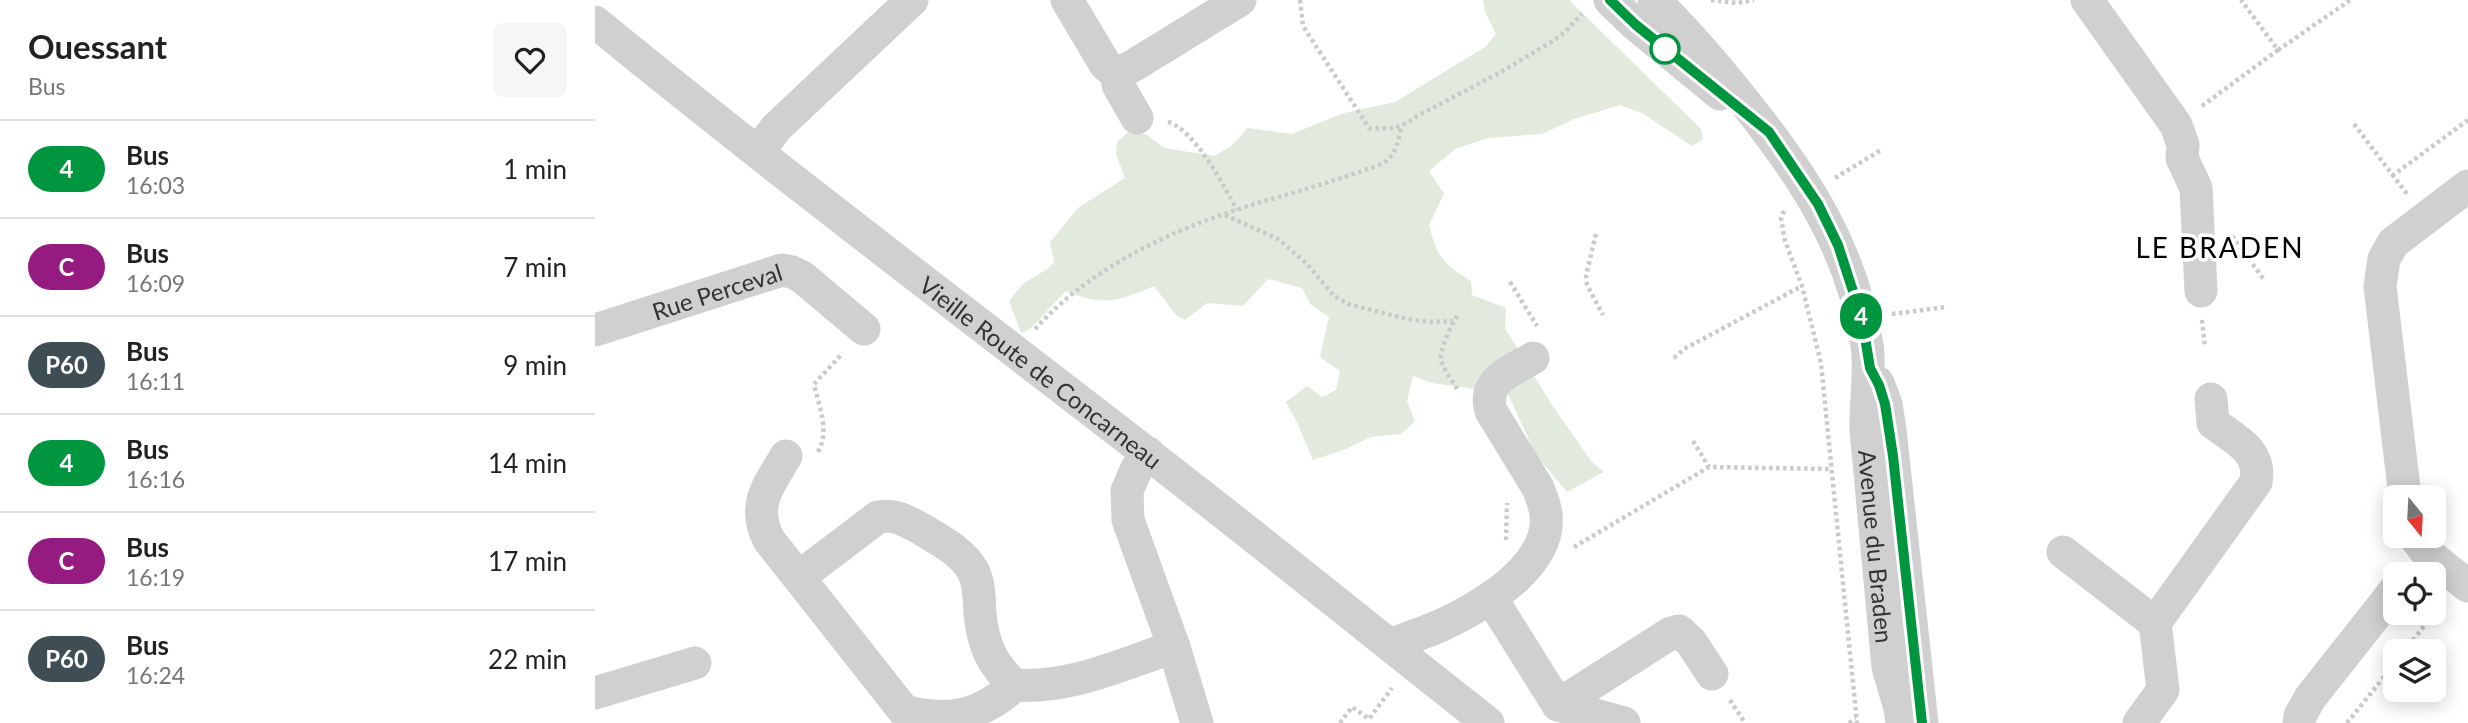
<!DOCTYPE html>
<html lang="fr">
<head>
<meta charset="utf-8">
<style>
	body { margin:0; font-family:Lato,sans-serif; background:#f6f6f6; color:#222; height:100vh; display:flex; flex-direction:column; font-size:26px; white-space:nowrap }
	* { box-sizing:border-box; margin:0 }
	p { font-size:23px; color:#767676 }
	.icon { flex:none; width:38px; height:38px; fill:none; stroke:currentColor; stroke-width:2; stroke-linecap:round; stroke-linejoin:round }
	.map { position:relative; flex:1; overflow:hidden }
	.details { display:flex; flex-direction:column; background:#fff; width:595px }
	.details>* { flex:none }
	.badge { padding:0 14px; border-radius:23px; font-size:24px; line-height:46px }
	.needle { width:46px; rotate:162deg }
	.buttons { position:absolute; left:1788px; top:485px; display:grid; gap:14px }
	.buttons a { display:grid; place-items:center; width:63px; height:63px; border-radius:10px; background:#fff; box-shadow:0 4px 18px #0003; font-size:35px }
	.map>.badge { position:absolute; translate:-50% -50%; box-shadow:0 0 0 4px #fff }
	.round { display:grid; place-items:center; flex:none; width:74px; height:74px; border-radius:10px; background:#f6f6f6 }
	.summary { display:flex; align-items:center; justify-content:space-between; height:119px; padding:0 28px }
	h1 { font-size:33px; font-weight:700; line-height:52px }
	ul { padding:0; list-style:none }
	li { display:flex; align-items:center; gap:21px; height:98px; padding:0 28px; border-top:2px solid #e0e0e0 }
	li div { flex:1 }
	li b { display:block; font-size:26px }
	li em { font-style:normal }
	li .badge { min-width:77px; font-weight:700; text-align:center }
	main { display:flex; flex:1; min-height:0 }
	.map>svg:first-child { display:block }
</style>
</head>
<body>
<main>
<section class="details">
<div class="summary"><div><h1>Ouessant</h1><p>Bus</p></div><a class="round"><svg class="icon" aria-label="heart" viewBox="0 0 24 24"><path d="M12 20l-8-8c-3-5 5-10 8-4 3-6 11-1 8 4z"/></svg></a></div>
<ul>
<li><span class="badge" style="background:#009640;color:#fff">4</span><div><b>Bus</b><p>16:03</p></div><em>1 min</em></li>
<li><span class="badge" style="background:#951b81;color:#fff">C</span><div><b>Bus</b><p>16:09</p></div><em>7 min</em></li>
<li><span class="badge" style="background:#3f4e54;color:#fff">P60</span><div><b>Bus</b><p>16:11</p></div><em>9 min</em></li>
<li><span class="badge" style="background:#009640;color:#fff">4</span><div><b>Bus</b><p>16:16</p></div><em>14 min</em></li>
<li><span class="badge" style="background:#951b81;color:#fff">C</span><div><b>Bus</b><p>16:19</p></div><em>17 min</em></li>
<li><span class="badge" style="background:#3f4e54;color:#fff">P60</span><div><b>Bus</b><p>16:24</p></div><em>22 min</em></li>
</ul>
</section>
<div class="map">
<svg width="1873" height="723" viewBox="0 0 1873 723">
	<rect width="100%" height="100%" fill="#fff"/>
	<path fill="#e2e9dd" d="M888 0H974L1106 129 1108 139 1097 146 1047 113 1025 105 979 119 947 134 893 138 860 149 834 171 849 194 834 225C843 259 847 262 876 281L877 295 911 308 910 328 957 405 997 462 1009 472 972 492 941 455 913 394 837 383 818 376 812 401 820 421 806 434 776 437 751 449 718 460 702 422 691 402 712 386 727 397 741 390 745 371 725 357 734 317 716 305 707 288 673 279 648 306 612 303 590 320 581 315 559 286C523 301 509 307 471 291L435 329 426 333 414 301 429 283 454 268 459 262 455 242 484 207 530 178 521 154 522 142 536 130 552 135 569 148 619 156 636 146 653 128 697 134 749 113 800 102 890 47 901 34 890 12Z"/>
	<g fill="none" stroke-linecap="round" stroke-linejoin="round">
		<g stroke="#cacaca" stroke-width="4.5" stroke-dasharray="3.5 3.5" stroke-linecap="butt">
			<path d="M705 0 708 26 774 128C797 129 803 130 822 116L906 72 956 42 969 33 987 14"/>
			<path d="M1116 0 1142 3 1159 0"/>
			<path d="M1683 50 1754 1 1758 0"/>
			<path d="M1607 106 1683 50 1646 0"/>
			<path d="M573 122C600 130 629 186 642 210"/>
			<path d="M1759 124 1812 194"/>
			<path d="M1797 176 1873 120"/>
			<path d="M1240 178 1286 150"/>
			<path d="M1189 211 1186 218 1190 241 1207 286 1226 363 1262 723"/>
			<path d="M630 215 683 239 711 263 739 296 753 304 812 319 836 322 858 321"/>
			<path d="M1001 234 991 276 992 285 1008 315"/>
			<path d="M1637 236 1670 281"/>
			<path d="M915 282 942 326"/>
			<path d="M1297 314 1351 307"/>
			<path d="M1607 320 1610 347"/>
			<path d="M440 329C503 260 592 223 680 198 709 190 738 181 767 171 775 168 785 166 791 161 802 152 803 141 806 128"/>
			<path d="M1079 358 1089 349 1207 286"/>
			<path d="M862 389C857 380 848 369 846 359 845 347 858 322 864 313"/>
			<path d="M1098 441 1114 467"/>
			<path d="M223 452C235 430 224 407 219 384L248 353"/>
			<path d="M911 540 912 503"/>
			<path d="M979 547 1114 467 1236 469"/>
			<path d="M1809 651 1846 605"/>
			<path d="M1135 700 1150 723"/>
			<path d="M745 723 757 707 774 719 797 688"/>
			<path d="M1254 723 1261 719"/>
			<path d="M1752 723 1801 662"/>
		</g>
		<g stroke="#d0d0d0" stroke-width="33">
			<path d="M472 0 510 64C520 76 529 71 541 64L645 0"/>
			<path d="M1015 0 1041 25 1125 94"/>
			<path id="s1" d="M1059 0C1091 31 1120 65 1148 100 1208 175 1257 248 1272 345 1276 373 1270 402 1271 430L1293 667 1305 708 1307 723"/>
			<path d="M1492 0 1581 125 1588 145 1587 158 1601 188 1606 291"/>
			<path id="s2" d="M0 22C181 170 368 311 553 454 668 542 779 634 893 723"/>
			<path d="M522 72 523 85 542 118"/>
			<path d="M163 152 181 128 317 0"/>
			<path id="s3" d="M0 330 187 270 197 272 207 277 269 329"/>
			<path d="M1283 383 1291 404 1295 430 1327 723"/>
			<path d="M553 453 541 470 532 491 533 520 579 647 602 723"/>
			<path d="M191 456C174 485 156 505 174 540L309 711C354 723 386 716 420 685 475 689 527 664 579 647"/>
			<path d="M1810 497 1785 286 1789 259 1798 243 1873 186"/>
			<path d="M1819 536 1833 554 1873 586"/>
			<path d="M1468 552 1560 623 1661 482C1667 451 1640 439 1618 423L1616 399"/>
			<path d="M204 577 283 517C301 514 312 521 328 530 346 541 368 552 378 571 385 584 384 600 385 614 388 644 397 666 420 685"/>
			<path d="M896 598 963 705 1029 723"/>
			<path d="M797 645C813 637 830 633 847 625 887 606 957 566 951 514 950 505 946 496 943 488L896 411C887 380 915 372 938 358"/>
			<path d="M0 693 100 663"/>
			<path d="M963 705 1076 633 1084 631 1096 642 1117 674"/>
			<path d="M1544 723 1568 690 1560 623"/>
			<path d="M1704 723 1705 716 1715 698 1801 589"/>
		</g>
	</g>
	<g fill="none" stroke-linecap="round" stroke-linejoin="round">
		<defs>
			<path id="line" d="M1015 0 1041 25 1174 132 1223 204 1243 245 1267 319 1275 368 1284 385 1290 404 1298 456 1327 723"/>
		</defs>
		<use href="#line" stroke="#fff" stroke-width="16"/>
		<use href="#line" stroke="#009640" stroke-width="10"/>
	</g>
	<circle fill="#fff" stroke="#009640" stroke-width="3.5" cx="1070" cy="49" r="14"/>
	<g text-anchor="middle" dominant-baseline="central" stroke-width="7" stroke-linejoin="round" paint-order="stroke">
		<g font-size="24" fill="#333" stroke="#fff">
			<text stroke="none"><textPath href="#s3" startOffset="128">Rue Perceval</textPath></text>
			<text stroke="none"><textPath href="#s2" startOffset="567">Vieille Route de Concarneau</textPath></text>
			<text stroke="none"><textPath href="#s1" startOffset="614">Avenue du Braden</textPath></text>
		</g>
		<g font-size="28" letter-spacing="2" fill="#000" stroke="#fff">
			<text x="1625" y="247">LE BRADEN</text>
		</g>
	</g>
</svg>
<div class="buttons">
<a><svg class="needle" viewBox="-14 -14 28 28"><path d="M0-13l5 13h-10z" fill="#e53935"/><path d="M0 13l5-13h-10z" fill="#767676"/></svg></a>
<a><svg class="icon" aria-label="locate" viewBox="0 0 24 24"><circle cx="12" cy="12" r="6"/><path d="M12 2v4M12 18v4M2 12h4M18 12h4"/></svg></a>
<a><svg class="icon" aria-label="layers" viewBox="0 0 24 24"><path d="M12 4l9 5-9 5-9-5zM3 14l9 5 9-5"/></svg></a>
</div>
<b class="badge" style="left:1266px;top:316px;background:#009640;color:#fff">4</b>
</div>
</main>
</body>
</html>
